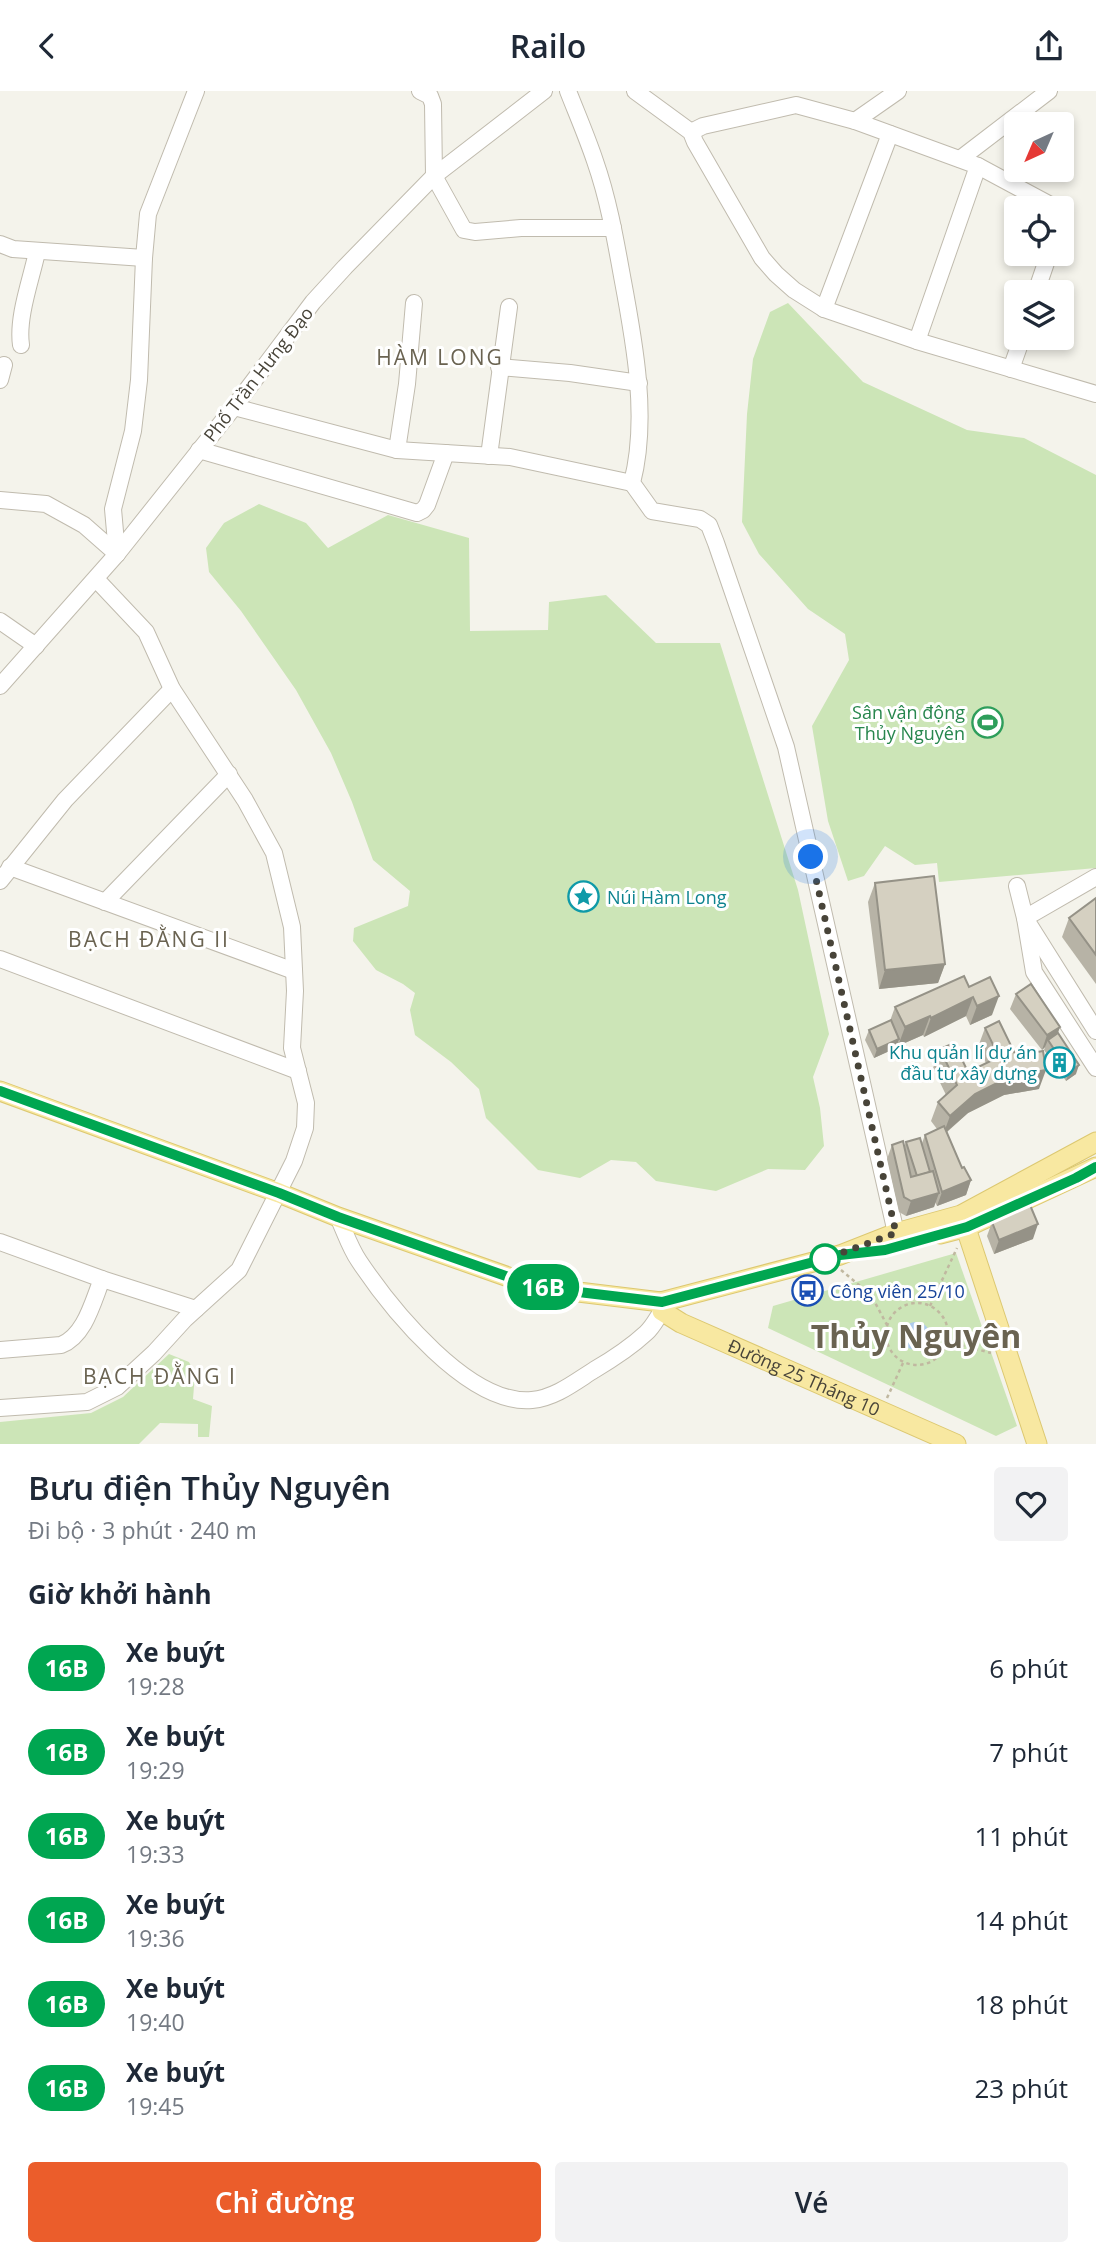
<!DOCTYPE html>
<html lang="vi">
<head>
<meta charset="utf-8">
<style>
	body { margin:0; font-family:"Open Sans",sans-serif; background:#f2f2f3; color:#1f2937; height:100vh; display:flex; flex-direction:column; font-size:26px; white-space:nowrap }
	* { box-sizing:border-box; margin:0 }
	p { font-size:23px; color:#747a83 }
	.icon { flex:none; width:38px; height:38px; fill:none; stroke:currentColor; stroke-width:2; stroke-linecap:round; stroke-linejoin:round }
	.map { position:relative; height:1353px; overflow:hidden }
	.side { display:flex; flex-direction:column; background:#fff; flex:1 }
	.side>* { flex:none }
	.badge { padding:0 14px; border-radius:23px; font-size:24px; line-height:46px }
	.needle { width:46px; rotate:224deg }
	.fabs { position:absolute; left:1004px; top:21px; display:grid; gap:14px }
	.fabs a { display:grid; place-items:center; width:70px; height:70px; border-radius:7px; background:#fff; box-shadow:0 4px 10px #0003; font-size:35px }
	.you { position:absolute; width:35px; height:35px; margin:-18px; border:5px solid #fff; border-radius:50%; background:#1a73e8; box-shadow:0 0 0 10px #1a73e833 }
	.map>.badge { position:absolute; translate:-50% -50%; box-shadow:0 0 0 4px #fff }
	h2 { padding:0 28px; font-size:26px; line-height:63px }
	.round { display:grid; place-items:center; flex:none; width:74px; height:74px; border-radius:7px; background:#f2f2f3 }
	.head { display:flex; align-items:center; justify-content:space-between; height:119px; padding:0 28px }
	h1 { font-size:33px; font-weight:600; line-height:52px }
	.cta { display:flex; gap:14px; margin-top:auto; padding:14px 28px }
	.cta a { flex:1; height:80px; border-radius:7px; background:#eb5d2b; color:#fff; font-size:28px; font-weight:600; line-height:80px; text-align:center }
	.cta a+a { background:#f2f2f3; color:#1f2937 }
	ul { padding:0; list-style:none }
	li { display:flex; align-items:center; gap:21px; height:84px; padding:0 28px }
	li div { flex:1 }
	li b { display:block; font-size:26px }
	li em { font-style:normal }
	li .badge { min-width:77px; font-weight:700; text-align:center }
	header { display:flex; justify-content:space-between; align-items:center; height:91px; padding:0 28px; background:#fff; font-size:32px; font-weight:600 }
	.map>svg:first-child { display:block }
</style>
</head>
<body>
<header><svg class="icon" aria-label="back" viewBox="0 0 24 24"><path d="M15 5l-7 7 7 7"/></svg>Railo<svg class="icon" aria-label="share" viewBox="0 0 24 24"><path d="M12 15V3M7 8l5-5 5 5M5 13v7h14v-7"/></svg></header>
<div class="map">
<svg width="1096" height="1353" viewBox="0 0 1096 1353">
	<rect width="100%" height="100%" fill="#f4f3eb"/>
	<g fill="#cce5b7">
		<path d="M788 212 863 291 967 339 1024 347 1096 384V777L939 791 937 772 915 774 885 755 864 785 848 790 828 730 812 635 849 569 845 543 808 518 759 463 742 431 747 323 753 268 770 221Z"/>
		<path d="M259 413 306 432 328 457 388 424 469 447 470 540 548 539 549 511 606 504 656 552H720L798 799 829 943 813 986 820 1017 824 1055 805 1079 768 1078 716 1100 656 1090 636 1071 611 1069 580 1087 538 1079 486 1027 479 998 451 971 415 944 410 919 415 902 403 893 376 879 353 850 354 837 408 815 410 800 373 769 352 711 331 662 296 599 241 520 209 481 206 457 224 432Z"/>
		<path d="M956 1162 1017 1335 996 1345 768 1237 773 1215Z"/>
		<path d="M169 1263 189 1271 195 1283 193 1308 212 1315 209 1346H198V1333L160 1332 139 1353H0V1331L91 1322 123 1306Z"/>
	</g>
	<circle fill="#adcbec" cx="916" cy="1245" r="14"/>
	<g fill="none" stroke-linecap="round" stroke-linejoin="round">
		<defs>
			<g id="minor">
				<path d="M420 0 430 5 433 13 434 85 464 139 475 141 521 137H613"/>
				<path d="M568 0C577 23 587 46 595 70 608 107 615 146 622 185 634 249 649 327 632 392L652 420 700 428 709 434 716 452 786 656 896 1142"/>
				<path d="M635 0 691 41 695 51 762 167 776 183 794 199 824 218 917 250 1096 303"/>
				<path d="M855 30 898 0"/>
				<path d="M691 41 703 35 796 14 855 30 978 75 1056 117"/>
				<path d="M960 68 1049 0"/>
				<path d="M0 153 13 158 144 167"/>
				<path d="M1036 201 1049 163"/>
				<path d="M824 218 890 43"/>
				<path d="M917 250 978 75"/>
				<path d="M21 254C17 226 31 189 37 161"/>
				<path d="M499 276 570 282 639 292"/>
				<path d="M1011 278 1022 247"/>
				<path d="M0 289 4 274"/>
				<path d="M234 316 397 359 510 366 632 392"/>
				<path d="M199 359 417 422 423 419 427 414 446 362"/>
				<path d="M397 359 407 293 414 212"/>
				<path d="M489 365 509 216"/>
				<path d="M0 409 46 413 84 434 117 463"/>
				<path d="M117 463 113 418 133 340 139 289 144 167 148 123 196 0"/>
				<path d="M0 530 36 555"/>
				<path d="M0 595 117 463 234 316 313 211 345 176 434 85 544 0"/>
				<path d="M10 776 294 880"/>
				<path d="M1096 786 1025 827 1096 940"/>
				<path d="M0 790 65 709 172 598"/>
				<path d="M1017 795 1025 827 1034 881 1096 977"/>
				<path d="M105 811 229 683"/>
				<path d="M0 868 298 980"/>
				<path d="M338 1126C345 1141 350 1157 359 1170 391 1218 469 1315 532 1309 555 1307 575 1291 594 1279 611 1269 632 1255 646 1242 653 1236 657 1227 662 1220"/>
				<path d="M0 1151 102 1188 196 1218"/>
				<path d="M0 1259 61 1254C85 1245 93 1210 102 1188"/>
				<path d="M0 1317 87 1311 117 1296 154 1262 185 1228 239 1179 294 1070 305 1037 306 1012 292 957 295 900 292 836 274 762 245 709 172 598 146 541 96 488"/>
			</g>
			<g id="major">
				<path d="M0 1000 279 1102 338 1126 537 1196 661 1211 840 1164 896 1142 961 1124 1096 1051"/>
				<path d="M962 1125 1037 1353"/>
				<path d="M940 1143 967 1136 1096 1076"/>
				<path id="s1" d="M661 1211 662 1220 681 1232 956 1353"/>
			</g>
		</defs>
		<use href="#minor" stroke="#c0bbae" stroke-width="18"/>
		<use href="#major" stroke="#dcc871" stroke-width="21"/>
		<g stroke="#c0b8a0" stroke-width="2.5" stroke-dasharray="3.5 3.5" stroke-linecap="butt">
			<path d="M841 1179 871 1204 887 1234"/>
			<circle cx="917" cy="1243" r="31"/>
			<path d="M930 1215 957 1157"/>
			<path d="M947 1253 965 1255 991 1262"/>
			<path d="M887 1307 903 1272"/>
		</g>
		<use href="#minor" stroke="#fff" stroke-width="16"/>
		<use href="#major" stroke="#f8e8a1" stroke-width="19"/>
	</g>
	<g fill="#b7b3a6">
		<path d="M875 792 945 873 938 892 879 898 868 811Z"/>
		<path d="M1096 807V893L1062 846 1069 827Z"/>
		<path d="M969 896 992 924 970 934 966 925 924 946 923 944 898 955 897 954 896 957 874 967 865 949 869 939 890 930 895 916Z"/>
		<path d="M1016 903 1060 936 1057 942 1076 983 1066 990 1044 959 1045 956 1042 959 1010 918Z"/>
		<path d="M985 937 1016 965 1039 998 1004 1004 968 1022 946 1042 962 1077 971 1089 966 1104 937 1115 935 1111 934 1116 906 1125 899 1121 887 1068 892 1054 904 1056 906 1051 922 1052 925 1044 937 1038 931 1030 938 1011 946 1004 933 977 940 958 968 981 986 972 978 956Z"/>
		<path d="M992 1131 1033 1148 994 1163 987 1145Z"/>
	</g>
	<g fill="#959287">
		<path d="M945 873 938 892 879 898 885 879Z"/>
		<path d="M999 905 992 924 970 934 977 915Z"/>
		<path d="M973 906 966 925 924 946 931 927Z"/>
		<path d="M930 925 923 944 898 955 905 936Z"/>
		<path d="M1060 936 1055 950 1048 949 1045 956 1042 959 1047 944Z"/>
		<path d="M899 948 896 957 874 967 877 958Z"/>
		<path d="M1079 974 1076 983 1066 990 1069 981Z"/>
		<path d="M1046 979 1039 998 1004 1004 968 1022 943 1044 950 1025 975 1003 1011 985Z"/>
		<path d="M971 1089 966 1104 937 1115 942 1101Z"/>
		<path d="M939 1102 934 1116 906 1125 911 1110Z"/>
		<path d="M1038 1133 1033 1148 994 1163 999 1149Z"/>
	</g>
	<g fill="#d5d0c1" stroke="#959287" stroke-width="2">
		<path d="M934 785 945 873 885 879 875 792Z"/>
		<path d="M1096 807V864L1069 827Z"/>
		<path d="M964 885 969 896 990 886 999 905 977 915 973 906 931 927 930 925 905 936 895 916Z"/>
		<path d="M1031 893 1060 936 1047 944 1016 903Z"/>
		<path d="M891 929 899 948 877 958 869 939Z"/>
		<path d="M999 930 1016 965 1043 960 1046 979 1011 985 975 1003 950 1025 938 1011 957 994 940 958 954 952 968 981 999 966 985 937Z"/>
		<path d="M1058 942 1079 974 1069 981 1048 949Z"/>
		<path d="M944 1035 962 1077 964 1076 971 1089 942 1101 925 1044Z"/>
		<path d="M920 1047 930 1081 917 1085 906 1051Z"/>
		<path d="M903 1050 911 1086 933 1080 939 1102 911 1110 904 1106 892 1054Z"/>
		<path d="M1030 1114 1038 1133 999 1149 992 1131Z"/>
	</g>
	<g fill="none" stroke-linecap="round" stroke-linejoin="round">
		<defs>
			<path id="line" d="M0 1000 279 1102 338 1126 537 1196 662 1211 840 1164 885 1159 967 1136 1076 1087 1096 1076"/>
		</defs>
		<use href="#line" stroke="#fff" stroke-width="16"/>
		<use href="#line" stroke="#00a651" stroke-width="10"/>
		<path stroke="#484439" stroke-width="7" stroke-dasharray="0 12.6" d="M811 766 896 1142 825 1168"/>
	</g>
	<defs>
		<symbol id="stadium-ring" viewBox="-11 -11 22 22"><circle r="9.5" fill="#fff" stroke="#2e9e5b" stroke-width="1.5"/><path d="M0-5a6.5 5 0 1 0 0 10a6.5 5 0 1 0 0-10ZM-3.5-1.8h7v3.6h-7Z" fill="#2e9e5b"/></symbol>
		<symbol id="sight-ring" viewBox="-11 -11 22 22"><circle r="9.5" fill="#fff" stroke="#0f9aa8" stroke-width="1.5"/><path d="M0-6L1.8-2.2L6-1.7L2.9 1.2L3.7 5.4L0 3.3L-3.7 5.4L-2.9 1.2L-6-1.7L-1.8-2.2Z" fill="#0f9aa8"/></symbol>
		<symbol id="building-ring" viewBox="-11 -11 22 22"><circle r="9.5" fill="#fff" stroke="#0f9aa8" stroke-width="1.5"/><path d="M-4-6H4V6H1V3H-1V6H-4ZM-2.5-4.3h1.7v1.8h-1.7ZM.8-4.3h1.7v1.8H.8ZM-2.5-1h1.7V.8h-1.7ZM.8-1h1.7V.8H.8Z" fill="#0f9aa8"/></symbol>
		<symbol id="bus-ring" viewBox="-11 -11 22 22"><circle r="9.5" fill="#fff" stroke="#1a4fb4" stroke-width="1.5"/><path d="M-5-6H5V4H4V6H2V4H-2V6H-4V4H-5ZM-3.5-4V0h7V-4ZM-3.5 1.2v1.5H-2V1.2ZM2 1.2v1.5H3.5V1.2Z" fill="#1a4fb4"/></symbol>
	</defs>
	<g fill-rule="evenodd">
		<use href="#stadium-ring" x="970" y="614" width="35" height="35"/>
		<use href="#sight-ring" x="566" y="788" width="35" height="35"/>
		<use href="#building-ring" x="1042" y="954" width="35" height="35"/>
		<use href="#bus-ring" x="790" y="1182" width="35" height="35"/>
	</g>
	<circle fill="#fff" stroke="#00a651" stroke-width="3.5" cx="825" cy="1168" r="14"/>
	<g text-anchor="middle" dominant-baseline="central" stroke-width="6" stroke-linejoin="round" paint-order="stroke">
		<g font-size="18" fill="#484439" stroke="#fff">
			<text transform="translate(258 283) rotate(-52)">Phố Trần Hưng Đạo</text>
			<text stroke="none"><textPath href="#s1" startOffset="166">Đường 25 Tháng 10</textPath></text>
		</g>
		<g font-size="18" fill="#27864d" stroke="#fff" text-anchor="end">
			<text x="965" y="621">Sân vận động<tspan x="965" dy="21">Thủy Nguyên</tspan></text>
		</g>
		<g font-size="18" fill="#0d838f" stroke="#fff" text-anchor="start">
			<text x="607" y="806">Núi Hàm Long</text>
			<text x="1037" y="961" text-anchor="end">Khu quản lí dự án<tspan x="1037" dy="21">đầu tư xây dựng</tspan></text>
		</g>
		<g font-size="18" fill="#164399" stroke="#fff" text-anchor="start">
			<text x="830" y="1200">Công viên 25/10</text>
		</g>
		<g font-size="21" letter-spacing="2" fill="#6a6351" stroke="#fff">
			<text x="440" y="266">HÀM LONG</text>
			<text x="149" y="848">BẠCH ĐẰNG II</text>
			<text x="160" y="1285">BẠCH ĐẰNG I</text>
		</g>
		<g font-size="32" font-weight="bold" fill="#6a6351" stroke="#fff">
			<text x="916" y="1244">Thủy Nguyên</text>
		</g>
	</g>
</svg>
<div class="fabs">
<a><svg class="needle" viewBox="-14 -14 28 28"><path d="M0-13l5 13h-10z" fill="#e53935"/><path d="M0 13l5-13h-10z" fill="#747a83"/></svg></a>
<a><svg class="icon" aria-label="locate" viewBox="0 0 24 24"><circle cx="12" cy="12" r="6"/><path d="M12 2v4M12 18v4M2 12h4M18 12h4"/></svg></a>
<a><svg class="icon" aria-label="layers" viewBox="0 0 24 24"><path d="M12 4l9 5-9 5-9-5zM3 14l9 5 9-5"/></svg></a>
</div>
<div class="you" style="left:811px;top:766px"></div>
<b class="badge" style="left:543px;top:1196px;background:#00a651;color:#fff">16B</b>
</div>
<section class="side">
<div class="head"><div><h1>Bưu điện Thủy Nguyên</h1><p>Đi bộ · 3 phút · 240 m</p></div><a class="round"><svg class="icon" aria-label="heart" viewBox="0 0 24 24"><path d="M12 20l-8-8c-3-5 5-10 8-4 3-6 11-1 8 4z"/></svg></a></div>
<h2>Giờ khởi hành</h2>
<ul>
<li><span class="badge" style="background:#00a651;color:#fff">16B</span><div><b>Xe buýt</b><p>19:28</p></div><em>6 phút</em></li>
<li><span class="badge" style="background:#00a651;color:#fff">16B</span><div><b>Xe buýt</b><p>19:29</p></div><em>7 phút</em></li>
<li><span class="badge" style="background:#00a651;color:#fff">16B</span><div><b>Xe buýt</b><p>19:33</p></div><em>11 phút</em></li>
<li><span class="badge" style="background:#00a651;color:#fff">16B</span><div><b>Xe buýt</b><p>19:36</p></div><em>14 phút</em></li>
<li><span class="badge" style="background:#00a651;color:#fff">16B</span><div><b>Xe buýt</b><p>19:40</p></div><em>18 phút</em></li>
<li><span class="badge" style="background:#00a651;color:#fff">16B</span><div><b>Xe buýt</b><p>19:45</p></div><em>23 phút</em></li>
</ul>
<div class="cta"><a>Chỉ đường</a><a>Vé</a></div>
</section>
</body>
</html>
